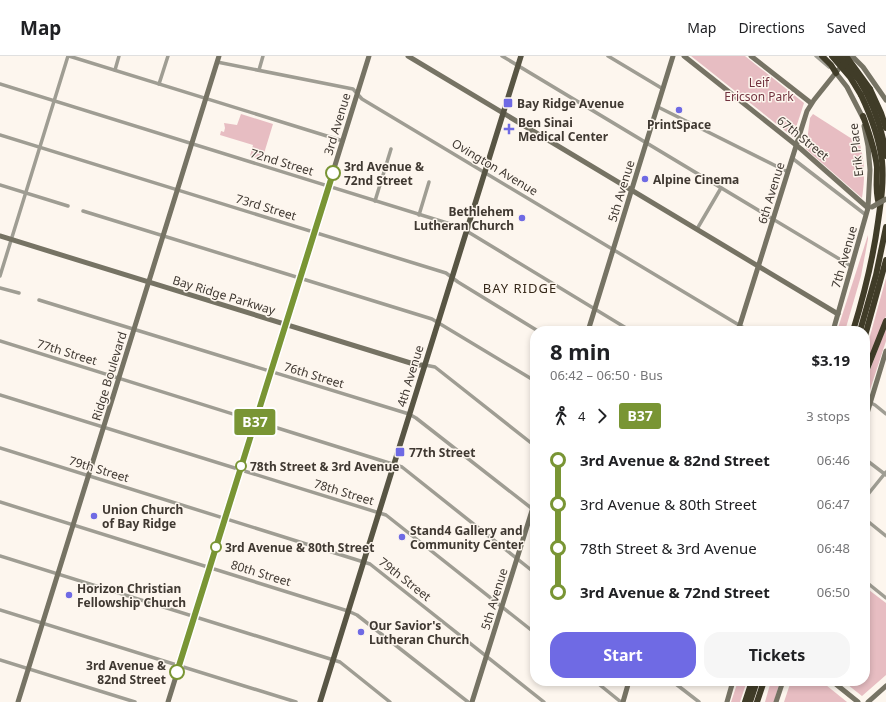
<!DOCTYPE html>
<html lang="en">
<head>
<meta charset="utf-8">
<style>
	body { margin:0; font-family:"Noto Sans",sans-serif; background:#f6f6f6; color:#202124; height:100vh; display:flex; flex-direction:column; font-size:15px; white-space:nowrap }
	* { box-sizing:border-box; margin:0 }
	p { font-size:13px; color:#757577 }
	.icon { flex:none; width:22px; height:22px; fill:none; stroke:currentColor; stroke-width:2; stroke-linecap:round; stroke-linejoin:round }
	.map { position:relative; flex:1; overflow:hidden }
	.sheet { position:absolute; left:530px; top:270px; width:340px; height:360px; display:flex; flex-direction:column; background:#fff; border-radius:16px; box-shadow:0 2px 6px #0003 }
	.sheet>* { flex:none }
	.badge { padding:0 8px; border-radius:3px; font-size:14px; line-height:26px }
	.map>.badge { position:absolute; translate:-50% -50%; box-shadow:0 0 0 2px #fff }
	.legs { display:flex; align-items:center; gap:6px; height:44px; padding:0 20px; font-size:13px }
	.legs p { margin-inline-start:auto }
	.headline { display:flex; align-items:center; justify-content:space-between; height:68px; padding:0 20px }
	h1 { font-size:22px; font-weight:700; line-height:30px }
	.action { display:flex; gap:8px; margin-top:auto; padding:8px 20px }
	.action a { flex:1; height:46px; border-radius:16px; background:#6f6ae4; color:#fff; font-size:16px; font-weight:700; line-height:46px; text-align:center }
	.action a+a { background:#f6f6f6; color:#202124 }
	ul { padding:0 20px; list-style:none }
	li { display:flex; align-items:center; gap:14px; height:44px; font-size:15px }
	li i { display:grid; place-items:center; width:6px; height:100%; margin:0 5px; background:currentColor }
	li i::after { content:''; width:10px; height:10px; margin:-5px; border:3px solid; border-radius:50%; background:#fff }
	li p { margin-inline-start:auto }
	li:first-child i { background:linear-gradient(#0000 50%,currentColor 0) }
	li:last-child i { background:linear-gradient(currentColor 50%,#0000 0) }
	header { display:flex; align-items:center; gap:24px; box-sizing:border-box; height:56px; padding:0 20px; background:#fff; border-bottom:1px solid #e0e0e0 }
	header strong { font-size:19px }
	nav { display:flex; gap:22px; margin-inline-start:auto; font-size:14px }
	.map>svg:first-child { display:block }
</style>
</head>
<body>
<header>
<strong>Map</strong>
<nav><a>Map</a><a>Directions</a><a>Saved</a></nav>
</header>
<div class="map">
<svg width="886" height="646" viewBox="0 0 886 646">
	<rect width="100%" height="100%" fill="#fdf6ee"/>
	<g fill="#e7bdc2">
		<path d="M691 0H745L804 47 793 81Z"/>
		<path d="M241 58 273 68 262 104 250 100 253 89 220 79 221 75 224 76 225 72 224 67 237 69Z"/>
		<path d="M813 58 860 88C865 108 865 122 862 142L806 93 810 62Z"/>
		<path d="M868 179V183L861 220 845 275H837Z"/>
		<path d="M886 222V260L865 312V298Z"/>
		<path d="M886 272V285L868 340 865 338V327Z"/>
		<path d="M865 531 886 547V619L862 640 843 625H865Z"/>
		<path d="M738 625H747L740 646H731Z"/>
		<path d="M771 625H780L774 646H765Z"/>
		<path d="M791 625H821L847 646H784Z"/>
	</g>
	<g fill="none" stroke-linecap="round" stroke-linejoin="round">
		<g stroke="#9f9d93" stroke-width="3.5">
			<path d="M69 0 343 85"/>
			<path d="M502 0 851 210"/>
			<path d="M608 0 663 33"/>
			<path d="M816 0 829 11"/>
			<path d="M217 6 353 33 362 43 749 275"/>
			<path d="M115 14 119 0"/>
			<path d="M259 14 263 0"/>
			<path d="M0 28 460 171 631 275"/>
			<path d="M159 28 168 0"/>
			<path d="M658 51 788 116"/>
			<path d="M0 79 446 217 458 226 538 275"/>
			<path d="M792 102 866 159"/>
			<path d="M0 129 68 150"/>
			<path d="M375 145 391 93"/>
			<path d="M83 155 432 263 535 325"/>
			<path d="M419 159 429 126"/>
			<path d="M697 173 721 132"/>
			<path d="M0 220 68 0"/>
			<path d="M0 232 19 237"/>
			<path d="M39 244 409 358 416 362 535 455"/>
			<path d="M0 285 402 411 535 517"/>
			<path d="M425 309 435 311 535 390"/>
			<path d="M0 339 386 459 535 577"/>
			<path d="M865 344 875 349 886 358"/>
			<path d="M0 392 370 508 544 646"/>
			<path d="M865 403 886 419"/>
			<path d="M865 442 886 416"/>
			<path d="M0 446 348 555 357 559 468 646"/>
			<path d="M865 463 886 480"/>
			<path d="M0 500 340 606 390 646"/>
			<path d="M865 525 886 542"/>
			<path d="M0 554 296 646"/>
			<path d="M0 604 135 646"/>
			<path d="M595 625 621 646"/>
			<path d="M672 625 699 646"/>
		</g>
		<g stroke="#767364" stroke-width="5">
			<path d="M408 0 838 258"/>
			<path d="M684 0 801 93 868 152"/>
			<path d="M751 0 811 47"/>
			<path d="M852 0 863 11 886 44"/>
			<path d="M836 17 847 31 863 62"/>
			<path d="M0 180 417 309H425"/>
			<path d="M588 275 673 0"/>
			<path d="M738 275 807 55 814 44 838 14"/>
			<path d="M833 275 868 152 870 114 868 90 864 70"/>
			<path d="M865 364 886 295"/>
			<path d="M832 625 858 646"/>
			<path d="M18 646 219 0"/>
			<path d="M168 646 369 0"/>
			<path d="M472 646 535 445"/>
			<path d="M623 646 629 625"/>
			<path d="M727 646 733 625"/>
			<path d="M776 646 783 625"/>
			<path d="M868 646 886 630"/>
		</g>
		<path stroke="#585544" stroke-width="5.5" d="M320 646 521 0"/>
		<g stroke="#403c28" stroke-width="6">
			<path d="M822 0 831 9 836 17"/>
			<path d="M870 33 881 57 886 72"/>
			<path d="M866 36C876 56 883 77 886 100"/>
			<path d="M863 60C869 77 875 93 877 111 877 123 875 136 879 148"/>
			<path d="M853 275C864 239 873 203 878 166 881 146 884 125 882 105 879 82 871 60 861 39"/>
			<path d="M860 275 876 219 886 171"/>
			<path d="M865 280 886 204"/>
			<path d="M865 318 886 265"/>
			<path d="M745 646 752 625"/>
			<path d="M750 646 757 625"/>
			<path d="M757 646 764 625"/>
		</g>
		<path stroke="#767364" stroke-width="5" d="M872 151 886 143"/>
		<g stroke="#403c28" stroke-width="6">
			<path d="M832 0 850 21 861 39"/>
			<path d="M839 0 859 24 866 36"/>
			<path d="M846 0 870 33"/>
		</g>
	</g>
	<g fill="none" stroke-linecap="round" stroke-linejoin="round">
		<defs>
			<path id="line-1" d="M177 616 333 117"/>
		</defs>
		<use href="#line-1" stroke="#fff" stroke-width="9"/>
		<use href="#line-1" stroke="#799534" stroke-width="6"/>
	</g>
	<g fill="#6f6ae4" stroke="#fdf6ee" stroke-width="1.5">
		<rect x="503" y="42" width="10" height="10" rx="2"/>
		<circle cx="679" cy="54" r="4"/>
		<path d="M507 67h4v4h4v4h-4v4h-4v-4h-4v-4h4z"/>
		<circle cx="645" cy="123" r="4"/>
		<circle cx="522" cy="162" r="4"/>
		<rect x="395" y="391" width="10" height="10" rx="2"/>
		<circle cx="94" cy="460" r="4"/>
		<circle cx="402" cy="481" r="4"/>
		<circle cx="69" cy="539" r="4"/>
		<circle cx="361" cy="576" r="4"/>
	</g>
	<g fill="#fff" stroke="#799534" stroke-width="2">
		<circle cx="333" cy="117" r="7"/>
		<circle cx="241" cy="410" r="5"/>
		<circle cx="216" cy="491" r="5"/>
		<circle cx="177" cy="616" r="7"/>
	</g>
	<g text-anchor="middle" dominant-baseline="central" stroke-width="3" stroke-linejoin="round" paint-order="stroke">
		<g font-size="12" fill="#71323e" stroke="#fdf6ee">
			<text x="759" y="26">Leif<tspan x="759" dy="14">Ericson Park</tspan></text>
		</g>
		<g font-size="12" font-weight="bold" fill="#403932" stroke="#fdf6ee" text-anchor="start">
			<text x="517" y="47">Bay Ridge Avenue</text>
			<text x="518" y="66">Ben Sinai<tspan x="518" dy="14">Medical Center</tspan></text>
			<text x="679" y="68" text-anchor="middle">PrintSpace</text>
			<text x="653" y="123">Alpine Cinema</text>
			<text x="514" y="155" text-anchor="end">Bethlehem<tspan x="514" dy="14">Lutheran Church</tspan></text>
			<text x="409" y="396">77th Street</text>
			<text x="102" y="453">Union Church<tspan x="102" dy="14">of Bay Ridge</tspan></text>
			<text x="410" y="474">Stand4 Gallery and<tspan x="410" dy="14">Community Center</tspan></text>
			<text x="77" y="532">Horizon Christian<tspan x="77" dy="14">Fellowship Church</tspan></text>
			<text x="369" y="569">Our Savior's<tspan x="369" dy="14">Lutheran Church</tspan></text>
		</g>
		<g font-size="12" fill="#403932" stroke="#fdf6ee">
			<text transform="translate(337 68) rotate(-73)">3rd Avenue</text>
			<text transform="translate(803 82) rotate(39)">67th Street</text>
			<text transform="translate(856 94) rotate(-96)">Erik Place</text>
			<text transform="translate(282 106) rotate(17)">72nd Street</text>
			<text transform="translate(495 111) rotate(31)">Ovington Avenue</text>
			<text transform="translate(621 135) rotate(-73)">5th Avenue</text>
			<text transform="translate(771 137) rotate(-73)">6th Avenue</text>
			<text transform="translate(266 151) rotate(17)">73rd Street</text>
			<text transform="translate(844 201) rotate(-74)">7th Avenue</text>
			<text transform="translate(224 239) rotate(17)">Bay Ridge Parkway</text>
			<text transform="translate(67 296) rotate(17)">77th Street</text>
			<text transform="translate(314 319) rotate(17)">76th Street</text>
			<text transform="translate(109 320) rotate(-73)">Ridge Boulevard</text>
			<text transform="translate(410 320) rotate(-73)">4th Avenue</text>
			<text transform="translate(99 413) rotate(17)">79th Street</text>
			<text transform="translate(344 436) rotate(17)">78th Street</text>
			<text transform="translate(261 517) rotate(17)">80th Street</text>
			<text transform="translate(405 523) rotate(38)">79th Street</text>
			<text transform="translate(494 543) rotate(-73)">5th Avenue</text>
		</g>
		<g font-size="12" font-weight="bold" fill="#403932" stroke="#fdf6ee" text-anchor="start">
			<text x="344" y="110">3rd Avenue &amp;<tspan x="344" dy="14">72nd Street</tspan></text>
			<text x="250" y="410">78th Street &amp; 3rd Avenue</text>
			<text x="225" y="491">3rd Avenue &amp; 80th Street</text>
			<text x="166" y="609" text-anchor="end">3rd Avenue &amp;<tspan x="166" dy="14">82nd Street</tspan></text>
		</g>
		<g font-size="13" letter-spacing="1" fill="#36291a" stroke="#fdf6ee">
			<text x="520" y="232">BAY RIDGE</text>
		</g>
	</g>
</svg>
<b class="badge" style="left:255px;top:366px;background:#799534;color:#fff">B37</b>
<section class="sheet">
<div class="headline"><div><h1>8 min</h1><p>06:42 – 06:50 · Bus</p></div><b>$3.19</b></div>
<div class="legs"><svg class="icon" aria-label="walk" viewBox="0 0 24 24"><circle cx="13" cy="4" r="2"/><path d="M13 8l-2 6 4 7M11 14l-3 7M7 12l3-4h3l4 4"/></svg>4<svg class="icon" aria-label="forward" viewBox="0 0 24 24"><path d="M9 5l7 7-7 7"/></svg><b class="badge" style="background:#799534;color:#fff">B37</b><p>3 stops</p></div>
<ul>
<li><i style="color:#799534"></i><b>3rd Avenue &amp; 82nd Street</b><p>06:46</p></li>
<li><i style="color:#799534"></i><span>3rd Avenue &amp; 80th Street</span><p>06:47</p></li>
<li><i style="color:#799534"></i><span>78th Street &amp; 3rd Avenue</span><p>06:48</p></li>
<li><i style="color:#799534"></i><b>3rd Avenue &amp; 72nd Street</b><p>06:50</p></li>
</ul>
<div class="action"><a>Start</a><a>Tickets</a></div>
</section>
</div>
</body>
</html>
